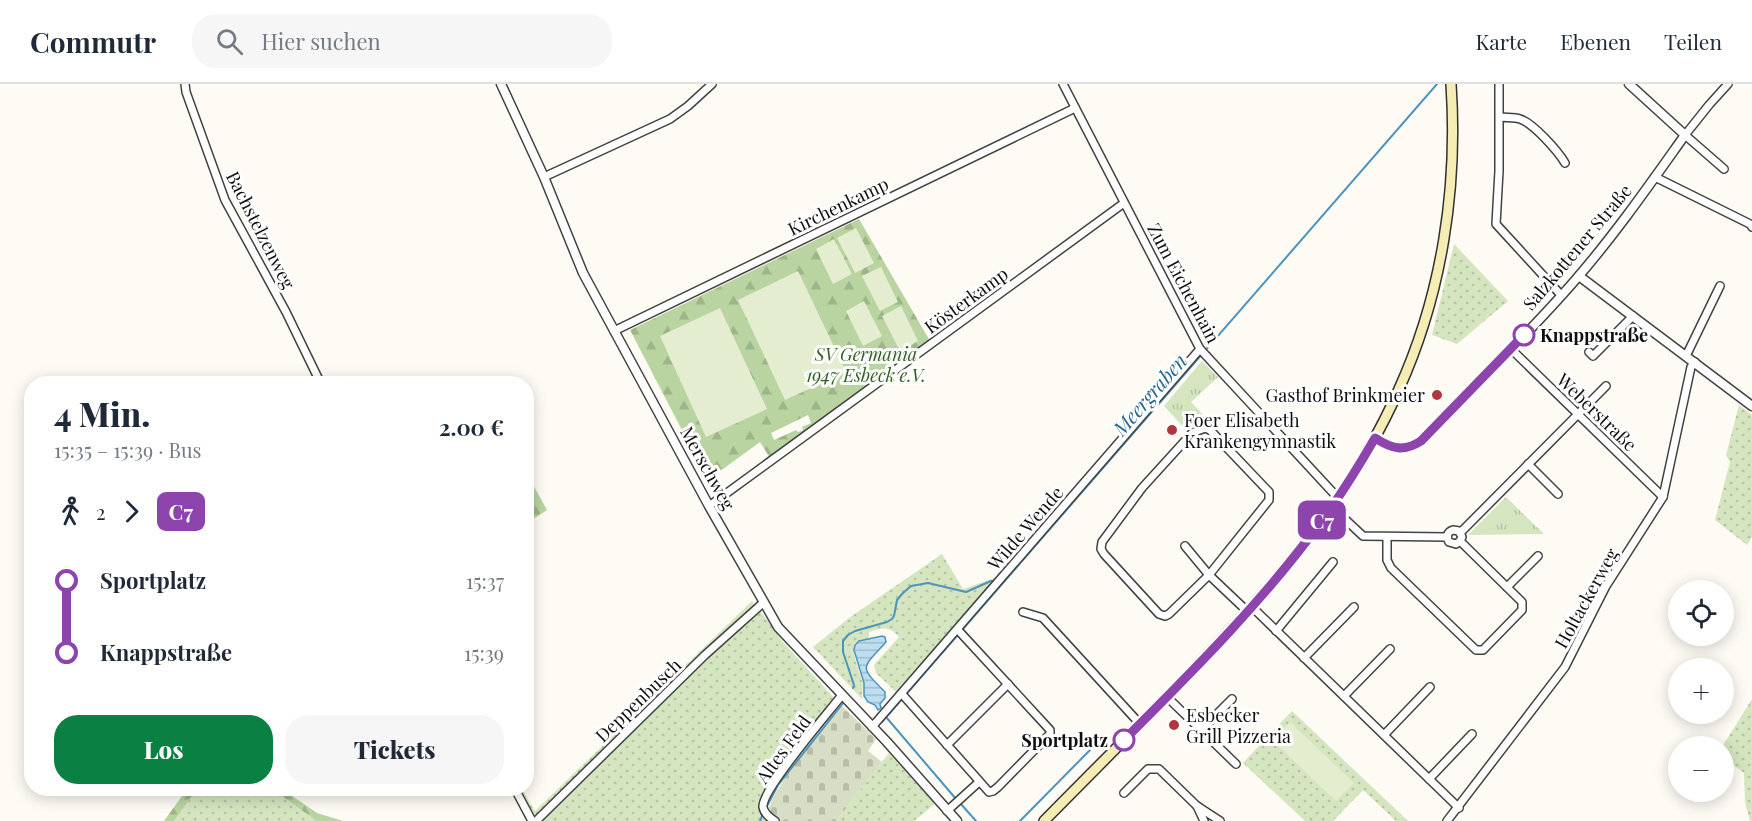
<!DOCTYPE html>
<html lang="de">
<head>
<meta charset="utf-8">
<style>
	body { margin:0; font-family:"Playfair Display",serif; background:#f6f6f7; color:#1f2937; height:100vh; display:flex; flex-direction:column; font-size:22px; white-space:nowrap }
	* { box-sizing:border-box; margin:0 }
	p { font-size:20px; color:#747a83 }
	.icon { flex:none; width:33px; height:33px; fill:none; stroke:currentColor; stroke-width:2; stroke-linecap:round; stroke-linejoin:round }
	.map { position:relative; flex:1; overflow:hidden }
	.panel { position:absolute; left:24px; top:292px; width:510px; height:420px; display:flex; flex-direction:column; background:#fff; border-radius:24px; box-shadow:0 3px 15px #0003 }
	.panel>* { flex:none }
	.badge { padding:0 12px; border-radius:9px; font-size:21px; line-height:39px }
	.buttons { position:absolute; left:1668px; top:496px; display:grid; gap:12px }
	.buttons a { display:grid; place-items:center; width:66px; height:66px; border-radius:50%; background:#fff; box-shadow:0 3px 15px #0003; font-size:30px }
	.map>.badge { position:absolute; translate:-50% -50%; box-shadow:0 0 0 3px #fff }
	.legs { display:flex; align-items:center; gap:9px; height:66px; padding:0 30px; font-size:20px }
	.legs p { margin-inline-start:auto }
	.headline { display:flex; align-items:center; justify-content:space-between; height:102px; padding:0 30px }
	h1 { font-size:33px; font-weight:800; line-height:45px }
	.button { display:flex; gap:12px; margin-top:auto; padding:12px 30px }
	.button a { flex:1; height:69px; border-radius:24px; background:#0b8043; color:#fff; font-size:24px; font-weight:800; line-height:69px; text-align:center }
	.button a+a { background:#f6f6f7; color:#1f2937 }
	ul { padding:0 30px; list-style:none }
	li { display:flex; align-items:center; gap:21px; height:72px; font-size:22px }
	li i { display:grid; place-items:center; width:9px; height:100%; margin:0 8px; background:currentColor }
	li i::after { content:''; width:15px; height:15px; margin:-8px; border:4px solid; border-radius:50%; background:#fff }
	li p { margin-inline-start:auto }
	li:first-child i { background:linear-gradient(#0000 50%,currentColor 0) }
	li:last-child i { background:linear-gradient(currentColor 50%,#0000 0) }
	header { display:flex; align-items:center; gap:36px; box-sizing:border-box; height:84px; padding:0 30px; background:#fff; border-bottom:2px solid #e0e1e3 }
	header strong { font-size:28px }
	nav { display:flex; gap:33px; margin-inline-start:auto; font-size:21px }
	.search { width:420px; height:54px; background:#f6f6f7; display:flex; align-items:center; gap:15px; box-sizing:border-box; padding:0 21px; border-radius:24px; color:#747a83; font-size:22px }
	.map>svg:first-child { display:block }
</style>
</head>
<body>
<header>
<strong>Commutr</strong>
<div class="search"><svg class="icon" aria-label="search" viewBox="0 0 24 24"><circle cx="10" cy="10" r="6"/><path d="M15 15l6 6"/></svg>Hier suchen</div>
<nav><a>Karte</a><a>Ebenen</a><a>Teilen</a></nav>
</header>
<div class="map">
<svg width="1752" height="737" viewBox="0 0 1752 737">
	<defs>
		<pattern id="grass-dots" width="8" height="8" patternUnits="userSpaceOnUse" patternTransform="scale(1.5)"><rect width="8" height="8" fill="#d4e5bf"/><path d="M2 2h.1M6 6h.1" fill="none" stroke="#b5c3a3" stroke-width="1.8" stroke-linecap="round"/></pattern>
		<pattern id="forest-firs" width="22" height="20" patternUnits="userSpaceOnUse" patternTransform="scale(1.5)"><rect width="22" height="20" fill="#b9d4a1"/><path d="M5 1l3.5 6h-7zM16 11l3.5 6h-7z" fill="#9eb589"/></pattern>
		<pattern id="cemetery-stones" width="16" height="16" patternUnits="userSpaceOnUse" patternTransform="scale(1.5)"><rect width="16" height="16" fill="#d7dec5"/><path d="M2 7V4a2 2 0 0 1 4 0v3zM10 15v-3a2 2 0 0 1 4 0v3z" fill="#b7bda8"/></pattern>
		<pattern id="park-tufts" width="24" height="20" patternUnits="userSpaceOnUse" patternTransform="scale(1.5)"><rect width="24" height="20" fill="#d4e5bf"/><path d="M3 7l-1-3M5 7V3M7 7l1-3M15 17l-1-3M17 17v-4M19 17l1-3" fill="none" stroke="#b5c3a3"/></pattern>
		<pattern id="water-rules" width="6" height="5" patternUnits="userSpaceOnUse" patternTransform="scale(1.5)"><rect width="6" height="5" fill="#bddeef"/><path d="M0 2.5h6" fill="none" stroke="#a1bdcc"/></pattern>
	</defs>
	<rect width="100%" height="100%" fill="#fdfbf3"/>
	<g fill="url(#grass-dots)">
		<path d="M1454 160 1508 217 1457 260 1432 251Z"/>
		<path d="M1739 321 1752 331V453L1747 461 1715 436 1730 378 1726 371Z"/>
		<path d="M942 470 963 505 1000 492 897 609 876 589 874 581 899 553C888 541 883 544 869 548V554L859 556 854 560V571L863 600 862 615 813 563 849 534Z"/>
		<path d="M752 517 755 522 539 730 535 731 531 730 517 705H522L535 727Z"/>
		<path d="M761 528 783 558 836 616 761 719V728L769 737H542L708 574 756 529Z"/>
		<path d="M1752 615V737H1750L1745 718 1744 689 1724 674 1722 663Z"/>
		<path d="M1292 627 1408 737H1396L1363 706 1333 737H1305L1243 679Z"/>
		<path d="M889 669 935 720 914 737H836Z"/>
		<path d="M197 705H272L318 737H174Z"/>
	</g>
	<g fill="url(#forest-firs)" fill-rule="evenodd">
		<path d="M859 135 930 257 770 374 760 358 708 396 630 246ZM808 331 811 339 802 343 803 346 798 348 796 346 774 356 771 349Z"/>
		<path d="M526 388 547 426 527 439H526Z"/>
		<path d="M187 705H197L174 737H164Z"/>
		<path d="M272 705H282L317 729 343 737H317Z"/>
	</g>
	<path fill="url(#cemetery-stones)" d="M842 622 876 655 868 667 882 678 836 737H778L768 729C770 704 825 643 842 622Z"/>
	<g fill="url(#park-tufts)">
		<path d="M1202 277 1218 293 1191 318 1203 331 1187 347 1164 322Z"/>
		<path d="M1506 413 1544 450 1468 451Z"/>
	</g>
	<g fill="#e4edd0">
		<path d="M856 144 874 179 855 189 837 154Z"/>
		<path d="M834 155 852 190 833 200 816 165Z"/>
		<path d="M881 183 898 218 880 227 862 192Z"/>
		<path d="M798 187 846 288 785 316 738 216Z"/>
		<path d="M864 217 882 252 863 262 846 227Z"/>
		<path d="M901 222 918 257 900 267 882 232Z"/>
		<path d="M720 224 767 325 706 353 660 252Z"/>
		<path d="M1290 638 1354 699 1336 717 1272 656Z"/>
	</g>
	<path fill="url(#water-rules)" stroke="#4c93be" stroke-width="1.5" d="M882 552 885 553 886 558C862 585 858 581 885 608V614L880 620 881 624 878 626 875 621 868 618 864 612V599L854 566 855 561 859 557Z"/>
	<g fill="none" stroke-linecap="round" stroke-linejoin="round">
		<g stroke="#4c93be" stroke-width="2">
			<path d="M853 604 854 601 843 568V557L848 551 855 547 887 538 892 535 894 532 897 516 903 509 911 502 928 499 966 508 991 497H995"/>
			<path d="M886 633 956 715"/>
			<path d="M882 638 1437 0"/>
			<path d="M960 719 976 737"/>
			<path d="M767 722 778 701 844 618"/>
			<path d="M760 737 762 732"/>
			<path d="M1020 737 1094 662"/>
		</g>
		<defs>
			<g id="minor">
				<path d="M185 0 186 8 225 116 286 228 321 300"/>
				<path d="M1063 0 1200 265 1338 414"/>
				<path d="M1499 0V87L1496 140 1561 211"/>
				<path d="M1500 33C1506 34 1514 33 1520 35 1533 39 1558 67 1565 79"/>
				<path d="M1724 85 1685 51 1709 21 1728 0"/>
				<path d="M544 93 670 35 688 22 712 0"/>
				<path d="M1655 93 1750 140 1752 143"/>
				<path d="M614 247 1075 24"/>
				<path d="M1511 265 1663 413"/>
				<path d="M1589 268 1593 272 1633 232"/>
				<path d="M1686 272 1720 202"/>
				<path d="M1205 344 1210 346 1269 408V416L1209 491 1169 530 1165 532 1159 530 1104 470 1101 465 1102 458 1142 404 1192 349Z"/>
				<path d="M1528 380 1558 410"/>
				<path d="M709 422 1124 119"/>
				<path d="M1332 423 1363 452 1447 453"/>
				<path d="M1460 449 1606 302"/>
				<path d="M1387 453V476L1391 484 1476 566H1483L1522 526V518L1460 457 1462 453 1459 447 1453 446C1447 448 1446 453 1449 458L1456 460 1460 457"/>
				<path d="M1185 462 1209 491 1248 528"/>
				<path d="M1507 503 1538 472"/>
				<path d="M1252 523 1459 724"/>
				<path d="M1023 528 1043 534 1140 640"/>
				<path d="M1276 547 1333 478"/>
				<path d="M1304 574 1354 523"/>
				<path d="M902 610 989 708 993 707 998 703 1050 650V646L958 546"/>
				<path d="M1344 612 1390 565"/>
				<path d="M1167 613 1236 680"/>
				<path d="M872 643 1200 265"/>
				<path d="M1201 646 1232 615"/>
				<path d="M1384 651 1430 603"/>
				<path d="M947 661 1008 600"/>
				<path d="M1429 695 1472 650"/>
				<path d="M515 705 532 737"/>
				<path d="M1124 709 1148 685H1159L1197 722"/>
				<path d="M947 727 979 698"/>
				<path d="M536 737 705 571 764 518"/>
				<path d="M775 737C770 734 764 730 763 723 761 706 829 628 842 611"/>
				<path d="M1204 737 1197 722 1220 737"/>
				<path d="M1447 737 1565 583 1606 502 1663 413 1691 283 1695 278"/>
			</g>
			<g id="tertiary">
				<path d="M501 0 544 93 583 189 709 422 778 543 887 658 957 737"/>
				<path d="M1579 192 1752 322"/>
				<path d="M1375 354C1391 365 1404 369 1421 357 1473 303 1528 251 1577 194 1616 149 1650 100 1685 51L1629 0"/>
			</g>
			<path id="secondary" d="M1044 737C1096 684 1149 632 1200 578 1278 496 1353 410 1399 305 1442 210 1458 104 1451 0"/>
		</defs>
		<use href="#minor" stroke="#424242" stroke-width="10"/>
		<use href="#tertiary" stroke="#424242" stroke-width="11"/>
		<use href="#secondary" stroke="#313131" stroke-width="12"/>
		<use href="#minor" stroke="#fff" stroke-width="7"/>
		<use href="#tertiary" stroke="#fff" stroke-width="8"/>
		<use href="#secondary" stroke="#f6edb5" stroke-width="9"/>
	</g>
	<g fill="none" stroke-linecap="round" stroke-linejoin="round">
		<defs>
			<path id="line-1" d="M1124 656C1195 585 1267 513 1326 431 1344 406 1360 380 1375 354 1392 365 1404 368 1421 357L1524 251"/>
		</defs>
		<use href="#line-1" stroke="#fff" stroke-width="14"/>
		<use href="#line-1" stroke="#8e44ad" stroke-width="9"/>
	</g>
	<g fill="#fff" stroke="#8e44ad" stroke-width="3">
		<circle cx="1524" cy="251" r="10"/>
		<circle cx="1124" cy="656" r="10"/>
	</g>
	<g fill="#b0373f" stroke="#fff" stroke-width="2">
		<circle cx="1437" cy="311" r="6"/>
		<circle cx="1172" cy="346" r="6"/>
		<circle cx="1174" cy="641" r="6"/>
	</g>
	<g text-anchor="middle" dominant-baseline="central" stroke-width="6" stroke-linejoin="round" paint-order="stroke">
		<g font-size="18" fill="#0f0f0f" stroke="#fff">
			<text transform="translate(838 122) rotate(-26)">Kirchenkamp</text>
			<text transform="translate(261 146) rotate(63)">Bachstelzenweg</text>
			<text transform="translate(1577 163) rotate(-50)">Salzkottener Straße</text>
			<text transform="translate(1184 199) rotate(62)">Zum Eichenhain</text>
			<text transform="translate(966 216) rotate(-36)">Kösterkamp</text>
			<text transform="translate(1597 328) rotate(44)">Weberstraße</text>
			<text transform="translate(708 384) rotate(61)">Merschweg</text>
			<text transform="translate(1025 444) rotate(-49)">Wilde Wende</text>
			<text transform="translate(1586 514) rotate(-61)">Holtackerweg</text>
			<text transform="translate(638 616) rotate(-44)">Deppenbusch</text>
			<text transform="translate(783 665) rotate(-54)">Altes Feld</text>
		</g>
		<g font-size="18" font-weight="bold" fill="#0f0f0f" stroke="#fff" text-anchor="start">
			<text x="1540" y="251">Knappstraße</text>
			<text x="1108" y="656" text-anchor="end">Sportplatz</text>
		</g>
		<g font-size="18" font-style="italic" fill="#346026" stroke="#fff">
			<text x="866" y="270">SV Germania<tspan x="866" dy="21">1947 Esbeck e.V.</tspan></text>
		</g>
		<g font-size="18" fill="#0f0f0f" stroke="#fff" text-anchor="start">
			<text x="1425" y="311" text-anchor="end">Gasthof Brinkmeier</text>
			<text x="1184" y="336">Foer Elisabeth<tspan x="1184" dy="21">Krankengymnastik</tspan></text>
			<text x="1186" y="631">Esbecker<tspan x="1186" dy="21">Grill Pizzeria</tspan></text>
		</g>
		<g font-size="20" font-style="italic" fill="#266693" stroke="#fff">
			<text transform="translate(1149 310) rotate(-49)">Meergraben</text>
		</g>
	</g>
</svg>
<div class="buttons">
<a><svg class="icon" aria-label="locate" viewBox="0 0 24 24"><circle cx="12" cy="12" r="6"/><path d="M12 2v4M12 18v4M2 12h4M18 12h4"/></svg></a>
<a>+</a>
<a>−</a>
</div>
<b class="badge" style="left:1322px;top:436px;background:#8e44ad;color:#fff">C7</b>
<section class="panel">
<div class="headline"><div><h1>4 Min.</h1><p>15:35 – 15:39 · Bus</p></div><b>2.00 €</b></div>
<div class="legs"><svg class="icon" aria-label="walk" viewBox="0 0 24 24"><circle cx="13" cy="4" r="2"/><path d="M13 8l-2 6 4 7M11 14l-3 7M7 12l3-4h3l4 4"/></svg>2<svg class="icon" aria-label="forward" viewBox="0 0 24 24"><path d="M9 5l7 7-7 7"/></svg><b class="badge" style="background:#8e44ad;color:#fff">C7</b></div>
<ul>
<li><i style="color:#8e44ad"></i><b>Sportplatz</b><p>15:37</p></li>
<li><i style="color:#8e44ad"></i><b>Knappstraße</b><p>15:39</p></li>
</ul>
<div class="button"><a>Los</a><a>Tickets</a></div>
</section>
</div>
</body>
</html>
